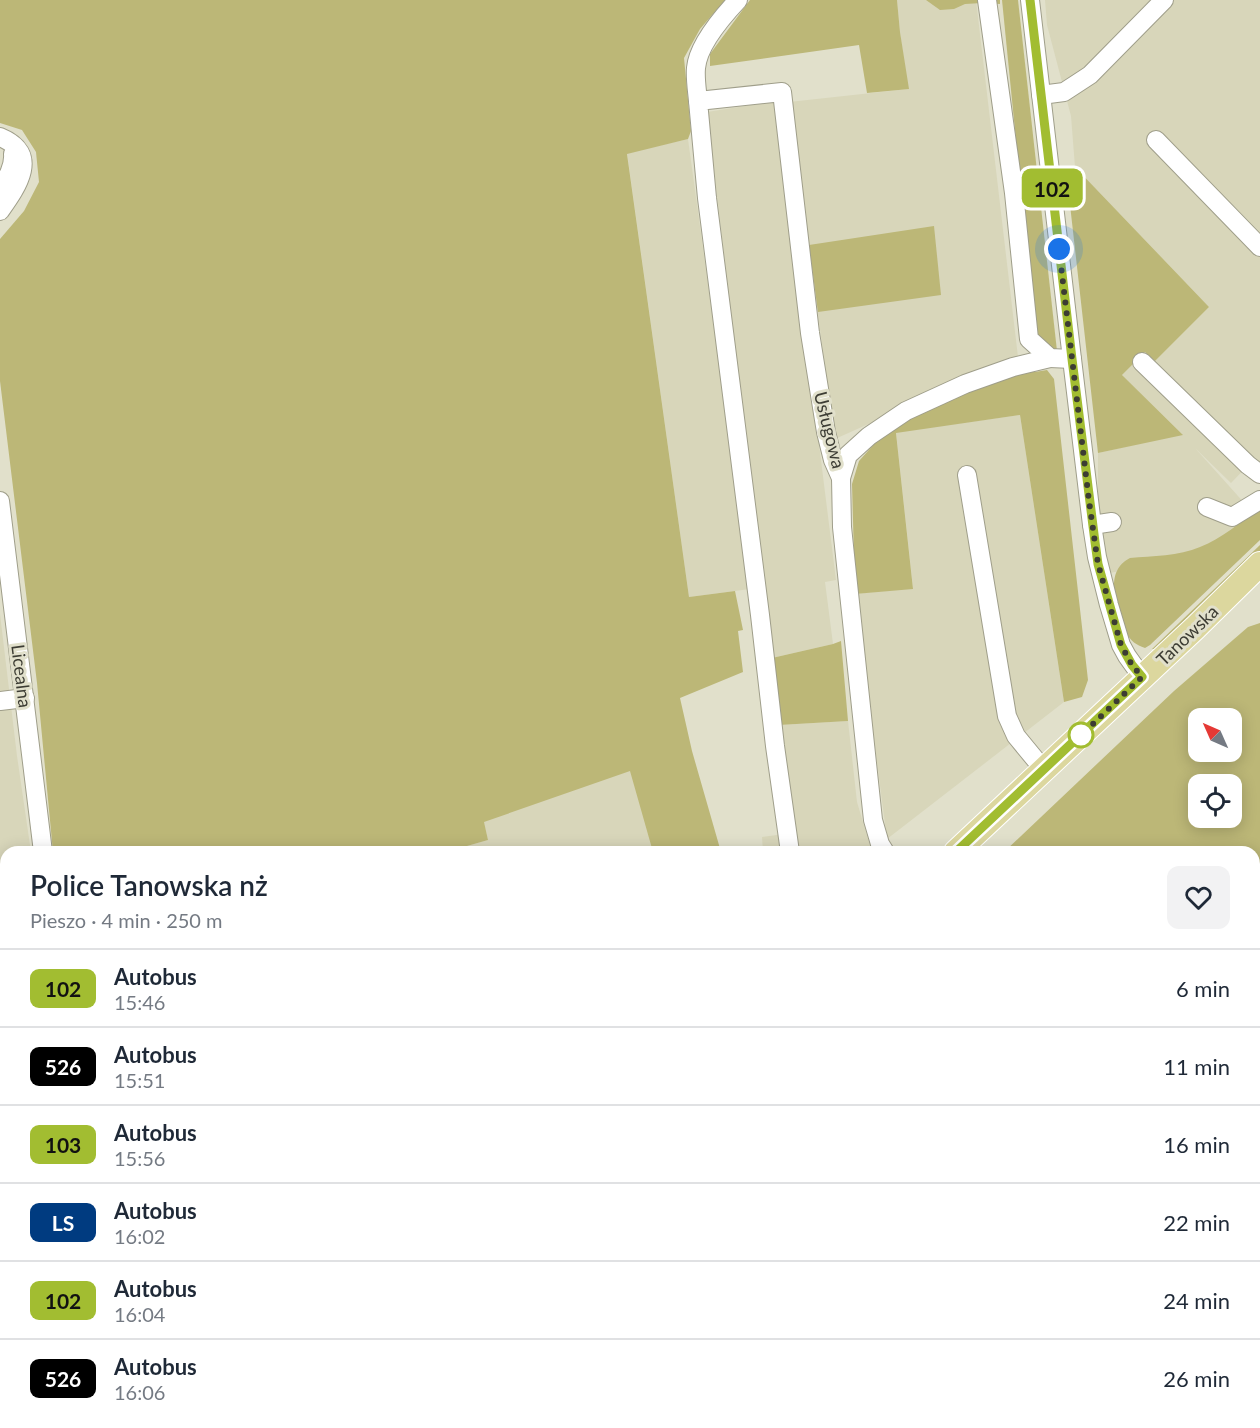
<!DOCTYPE html>
<html lang="pl">
<head>
<meta charset="utf-8">
<style>
	body { margin:0; font-family:Lato,sans-serif; background:#f2f2f3; color:#1f2937; height:100vh; display:flex; flex-direction:column; font-size:22px; white-space:nowrap }
	* { box-sizing:border-box; margin:0 }
	p { font-size:20px; color:#747a83 }
	.icon { flex:none; width:33px; height:33px; fill:none; stroke:currentColor; stroke-width:2; stroke-linecap:round; stroke-linejoin:round }
	.map { position:relative; flex:1; overflow:hidden }
	.panel { position:absolute; left:0px; top:846px; width:1260px; height:582px; display:flex; flex-direction:column; background:#fff; border-radius:18px 18px 0 0; box-shadow:0 3px 15px #0003 }
	.panel>* { flex:none }
	.badge { padding:0 12px; border-radius:9px; font-size:21px; line-height:39px }
	.needle { width:39px; rotate:315deg }
	.controls { position:absolute; left:1188px; top:708px; display:grid; gap:12px }
	.controls a { display:grid; place-items:center; width:54px; height:54px; border-radius:12px; background:#fff; box-shadow:0 3px 15px #0003; font-size:30px }
	.you { position:absolute; width:30px; height:30px; margin:-15px; border:4px solid #fff; border-radius:50%; background:#1a73e8; box-shadow:0 0 0 9px #1a73e833 }
	.map>.badge { position:absolute; translate:-50% -50%; box-shadow:0 0 0 3px #fff }
	.round { display:grid; place-items:center; flex:none; width:63px; height:63px; border-radius:12px; background:#f2f2f3 }
	.headline { display:flex; align-items:center; justify-content:space-between; height:102px; padding:0 30px }
	h1 { font-size:28px; font-weight:600; line-height:45px }
	ul { padding:0; list-style:none }
	li { display:flex; align-items:center; gap:18px; height:78px; padding:0 30px; border-top:2px solid #e0e1e3 }
	li div { flex:1 }
	li b { display:block; font-size:22px }
	li em { font-style:normal }
	li .badge { min-width:66px; font-weight:700; text-align:center }
	.map>svg:first-child { display:block }
</style>
</head>
<body>
<div class="map">
<svg width="1260" height="1428" viewBox="0 0 1260 1428">
	<rect width="100%" height="100%" fill="#e1e0cb"/>
	<g fill="#d8d6ba">
		<path d="M897 0H976L1018 357 835 439 789 102 908 89 900 32Z"/>
		<path d="M1045 0H1260V464L1253 460 1231 483 1195 448 1255 515 1199 555 1110 573 1098 530V453L1182 434 1122 375 1145 352 1155 361 1209 307 1075 167 1071 116 1047 25Z"/>
		<path d="M776 101 836 580 825 582 833 644 772 658 707 112Z"/>
		<path d="M688 139 750 589 689 597 627 153Z"/>
		<path d="M1020 415 1064 702 887 839 855 594 913 588 896 432Z"/>
		<path d="M0 614 17 756 31 852H6V1015L0 1016Z"/>
		<path d="M848 721 857 802 871 849 868 852H799L779 725Z"/>
		<path d="M631 770 656 852H446L488 840 483 819Z"/>
		<path d="M784 834 787 852H763L762 837Z"/>
	</g>
	<g fill="#bcb777" fill-rule="evenodd">
		<path d="M0 0H725L700 29 684 58 691 131 688 139 627 154 689 597 735 591 743 630 738 631 743 672 680 698 692 751 721 852H653L630 771 484 822 488 840 446 852H53L37 683 0 381V239L24 211 39 182 36 152 22 130 0 123Z"/>
		<path d="M750 0H897L900 32 909 89 867 93 859 45 710 66V54Z"/>
		<path d="M926 0H1000V4L982 3 965 4 954 9 940 10Z"/>
		<path d="M1002 0H1018L1057 351H1049L1036 340Z"/>
		<path d="M1075 167 1209 307 1155 361 1145 352 1122 375 1183 435 1098 453 1068 187Z"/>
		<path d="M934 226 941 295 818 312 809 245Z"/>
		<path d="M1047 370 1054 379 1088 680 1082 697 1064 702 1020 415 896 433 913 589 855 594 852 484 859 461 892 424 965 392 1022 371 1035 372Z"/>
		<path d="M1260 508V540L1150 645 1145 648C1136 645 1131 641 1126 633 1119 610 1101 573 1130 558 1152 556 1179 556 1200 547 1222 539 1241 521 1260 508Z"/>
		<path d="M1260 545V554L1157 649H1152Z"/>
		<path d="M1260 623V1276L1254 1269V852H1004L1174 691 1248 627ZM1198 718H1232V752H1198ZM1198 784H1232V818H1198Z"/>
		<path d="M841 641 848 721 779 725 772 658 833 644Z"/>
		<path d="M6 1086V1422H289L291 1428H0V1087Z"/>
		<path d="M1254 1327 1260 1334V1428H425L431 1422H1254Z"/>
	</g>
	<g fill="none" stroke-linecap="round" stroke-linejoin="round">
		<defs>
			<g id="minor">
				<path d="M987 0 1014 193 1029 339 1050 358 1072 359"/>
				<path d="M1030 0 1072 359 1092 525 1097 557 1109 605 1121 645 1127 656 1142 677"/>
				<path d="M1041 95 1064 92 1090 75 1164 0"/>
				<path d="M698 101C697 90 695 78 696 68 698 45 723 16 738 0"/>
				<path d="M0 137C41 154 17 187 0 211"/>
				<path d="M1156 140 1260 247"/>
				<path d="M0 189C7 178 14 167 13 154"/>
				<path d="M1142 362 1248 465 1260 474"/>
				<path d="M967 475 1007 716 1016 736 1044 770"/>
				<path d="M841 478 848 455 869 436 906 411 965 384 1013 367 1050 358"/>
				<path d="M0 501 43 852"/>
				<path d="M1207 507 1232 517 1260 500"/>
				<path d="M1092 525 1112 522"/>
				<path d="M0 701 25 698"/>
				<path d="M790 852 775 746 760 615 707 198 698 101 782 92 810 333 826 432 833 460 841 478 842 527 873 820 880 844 885 852"/>
				<path d="M0 1081 6 1080"/>
				<path d="M1254 1295 1260 1301"/>
				<path d="M308 1422 314 1428"/>
			</g>
			<g id="major">
				<path d="M956 852 1195 628 1260 564"/>
				<path d="M362 1428 369 1422"/>
			</g>
		</defs>
		<use href="#minor" stroke="#9f9e8a" stroke-width="20"/>
		<use href="#major" stroke="#fff" stroke-width="26"/>
		<use href="#minor" stroke="#fff" stroke-width="18"/>
		<use href="#major" stroke="#dcd79e" stroke-width="24"/>
	</g>
	<g fill="none" stroke-linecap="round" stroke-linejoin="round">
		<defs>
			<path id="line" d="M956 852 1142 677 1132 665 1121 645 1098 564 1095 542 1072 359 1030 0"/>
		</defs>
		<use href="#line" stroke="#fff" stroke-width="14"/>
		<use href="#line" stroke="#a2bd31" stroke-width="9"/>
		<path stroke="#3c3c33" stroke-width="6" stroke-dasharray="0 10.8" d="M1059 249 1089 501 1098 564 1121 645 1132 665 1142 677 1074 742 1081 735"/>
	</g>
	<circle fill="#fff" stroke="#a2bd31" stroke-width="3" cx="1081" cy="735" r="12"/>
	<g text-anchor="middle" dominant-baseline="central" stroke-width="6" stroke-linejoin="round" paint-order="stroke">
		<g font-size="18" fill="#3c3c33" stroke="#e1e0cb">
			<text transform="translate(830 430) rotate(76)">Usługowa</text>
			<text transform="translate(1187 635) rotate(-44)">Tanowska</text>
			<text transform="translate(22 676) rotate(83)">Licealna</text>
		</g>
	</g>
</svg>
<div class="controls">
<a><svg class="needle" viewBox="-14 -14 28 28"><path d="M0-13l5 13h-10z" fill="#e53935"/><path d="M0 13l5-13h-10z" fill="#747a83"/></svg></a>
<a><svg class="icon" aria-label="locate" viewBox="0 0 24 24"><circle cx="12" cy="12" r="6"/><path d="M12 2v4M12 18v4M2 12h4M18 12h4"/></svg></a>
</div>
<div class="you" style="left:1059px;top:249px"></div>
<b class="badge" style="left:1052px;top:188px;background:#a2bd31;color:#111">102</b>
<section class="panel">
<div class="headline"><div><h1>Police Tanowska nż</h1><p>Pieszo · 4 min · 250 m</p></div><a class="round"><svg class="icon" aria-label="heart" viewBox="0 0 24 24"><path d="M12 20l-8-8c-3-5 5-10 8-4 3-6 11-1 8 4z"/></svg></a></div>
<ul>
<li><span class="badge" style="background:#a2bd31;color:#111">102</span><div><b>Autobus</b><p>15:46</p></div><em>6 min</em></li>
<li><span class="badge" style="background:#000;color:#fff">526</span><div><b>Autobus</b><p>15:51</p></div><em>11 min</em></li>
<li><span class="badge" style="background:#a2bd31;color:#111">103</span><div><b>Autobus</b><p>15:56</p></div><em>16 min</em></li>
<li><span class="badge" style="background:#003b80;color:#fff">LS</span><div><b>Autobus</b><p>16:02</p></div><em>22 min</em></li>
<li><span class="badge" style="background:#a2bd31;color:#111">102</span><div><b>Autobus</b><p>16:04</p></div><em>24 min</em></li>
<li><span class="badge" style="background:#000;color:#fff">526</span><div><b>Autobus</b><p>16:06</p></div><em>26 min</em></li>
</ul>
</section>
</div>
</body>
</html>
